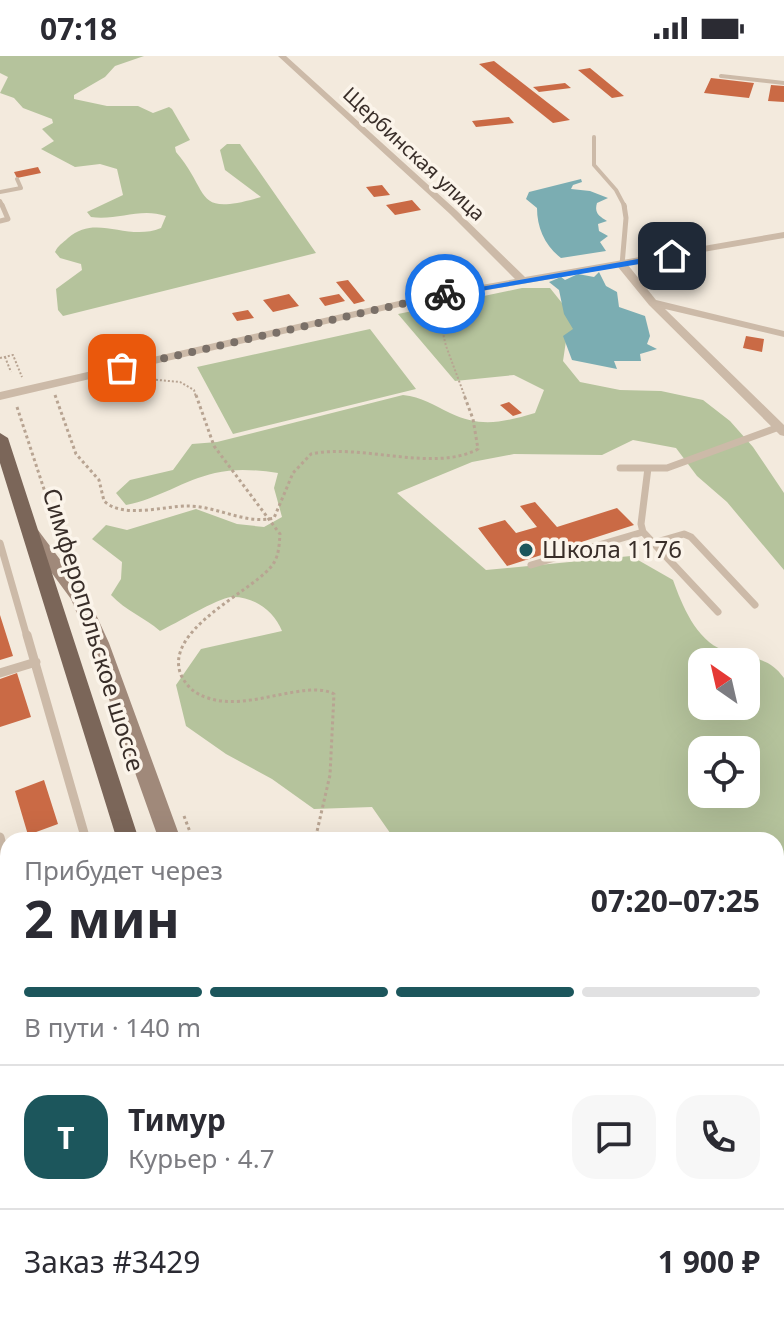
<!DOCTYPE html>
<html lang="ru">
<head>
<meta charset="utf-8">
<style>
  :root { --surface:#fff; --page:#f7f7f7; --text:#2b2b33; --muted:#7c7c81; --line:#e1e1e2; --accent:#1c565c }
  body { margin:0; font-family:"Noto Sans",sans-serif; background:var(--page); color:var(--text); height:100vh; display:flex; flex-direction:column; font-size:30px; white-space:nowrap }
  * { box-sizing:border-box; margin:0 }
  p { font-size:26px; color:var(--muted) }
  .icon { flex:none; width:44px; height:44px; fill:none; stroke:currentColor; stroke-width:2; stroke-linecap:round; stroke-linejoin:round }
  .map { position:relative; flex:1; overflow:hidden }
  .panel { position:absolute; left:0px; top:776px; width:784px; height:498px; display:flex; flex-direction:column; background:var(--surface); border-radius:24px 24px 0 0; box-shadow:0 8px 32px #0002 }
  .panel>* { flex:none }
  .needle { width:52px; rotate:326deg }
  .fabs { position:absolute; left:688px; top:592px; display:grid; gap:16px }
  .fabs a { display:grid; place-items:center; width:72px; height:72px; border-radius:16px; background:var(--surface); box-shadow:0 8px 32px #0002; font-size:40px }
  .pin { position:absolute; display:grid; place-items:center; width:68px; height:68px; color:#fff; margin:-34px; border-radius:16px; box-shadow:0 4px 12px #0006 }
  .courier { position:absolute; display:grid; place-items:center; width:80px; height:80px; margin:-40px; border:6px solid #1a73e8; border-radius:50%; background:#fff; color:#222; box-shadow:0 2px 10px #0007 }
  .headline em { font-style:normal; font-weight:700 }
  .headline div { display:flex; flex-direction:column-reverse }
  .headline { display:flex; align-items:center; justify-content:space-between; height:136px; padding:0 24px }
  h1 { font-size:52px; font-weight:700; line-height:60px }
  .bar { display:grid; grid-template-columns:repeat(4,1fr); gap:12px 8px; align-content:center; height:96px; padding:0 24px }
  .bar i { height:10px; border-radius:6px; background:var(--line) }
  .bar .selected { background:var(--accent) }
  .bar p { grid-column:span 4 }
  .line { display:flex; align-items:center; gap:20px; padding:0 24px; border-top:2px solid var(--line) }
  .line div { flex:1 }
  .round { display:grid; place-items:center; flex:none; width:84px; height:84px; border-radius:24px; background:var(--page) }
  .status { display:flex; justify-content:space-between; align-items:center; height:56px; padding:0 40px; background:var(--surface); direction:ltr }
  .status svg { height:22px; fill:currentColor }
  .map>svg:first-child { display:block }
</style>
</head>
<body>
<div class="status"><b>07:18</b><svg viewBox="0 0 49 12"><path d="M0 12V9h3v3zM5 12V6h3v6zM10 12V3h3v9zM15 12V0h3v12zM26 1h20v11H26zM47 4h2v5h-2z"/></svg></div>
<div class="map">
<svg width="784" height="1273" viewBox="0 0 784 1273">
  <rect width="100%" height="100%" fill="#f3eadd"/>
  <path fill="#b5c39c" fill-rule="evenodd" d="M0 0H144L115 10 105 21 74 39V43L107 50H138L153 57 169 51 172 53 190 84 175 91 176 96C212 138 192 161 261 141L225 114 220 94 227 88H240L316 197 63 260 58 254 56 233 82 214 81 208 60 202 55 196C59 188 62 188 68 182 96 157 127 186 161 172L166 160C140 151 117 165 91 161L87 156 123 139 117 113 100 108 75 111 41 93 54 85 42 73 53 67 52 63 23 52 14 42 0 37 8 21 0 17Z
    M522 232H550L570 257 580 277 566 285 563 305 580 326 620 334 661 335 703 344 730 365 753 391 784 437V514L727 446 697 420 676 392 633 384 602 399 514 398 472 406 397 437 486 514 631 500 673 524C682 549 696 584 723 594 749 604 767 598 784 622V826L776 824V784H395L372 751 314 753 272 723 226 698 186 670 176 629 201 593 282 575C274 555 254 540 231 541 218 542 175 568 160 575 144 561 126 555 111 539L121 523 122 506 92 483 106 469 127 474 196 453 237 468 264 471 282 461 274 432 278 417C257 414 236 412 215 417 184 424 158 443 126 449L116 437 130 424 173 414 192 388 217 386 403 339C422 341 433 349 450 357 481 372 504 366 535 357L544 334 514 319 455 325 398 258ZM702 606H746V650H702ZM702 694H746V738H702Z
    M370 273 416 333 233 378 197 311Z
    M776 935 784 938V1024L776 1027Z
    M784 1054V1234L776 1236V1055Z"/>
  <path fill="#7badb2" d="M581 123 582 126 573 129 571 133 590 135 608 142 597 147C594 157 599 160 607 165L598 168 599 175 608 180 600 186 606 195 561 202C545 190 537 172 537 152L526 143 529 136Z
    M599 216 606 230 617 236 619 251 645 260 650 280 647 288 657 293 640 298 641 305H614L617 313 572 304 563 280 573 273 564 258 559 234 549 226 561 221 565 224 578 218 594 221Z"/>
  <path fill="#ca6a45" d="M494 5 570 64 553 67 479 8Z
    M590 12 624 40 612 42 578 14Z
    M711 22 754 27 749 42 704 37Z
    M565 27 571 32 539 36 533 31Z
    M771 29 784 30V46L768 45Z
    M509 61 514 67 476 71 472 65Z
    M38 111 41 117 17 122 14 116Z
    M382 129 390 139 374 141 366 131Z
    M412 144 421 154 395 159 386 149Z
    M453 203 461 213 438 217 431 207Z
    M348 224 365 245 354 248 336 226Z
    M289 238 299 250 273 256 263 244Z
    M339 238 345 245 325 250 319 242Z
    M248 254 254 262 237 265 232 257Z
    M746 280 764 283 762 296 743 292Z
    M509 346 522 357 513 360 500 349Z
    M535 446 557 471 617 452 634 469 507 510 478 472 505 464 516 477 537 471 520 450Z
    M0 559 13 600 0 604Z
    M17 617 31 661 0 671V623Z
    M44 724 58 768 28 779 15 735Z"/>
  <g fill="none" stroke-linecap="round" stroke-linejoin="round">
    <path stroke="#b8a492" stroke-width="2" stroke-dasharray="2 2" stroke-linecap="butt" d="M437 252 446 290 465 341
      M5 301 11 316
      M0 302 13 299 22 321
      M136 322 180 326 194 334 196 341"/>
    <path stroke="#b8a492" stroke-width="3" stroke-dasharray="3 3" stroke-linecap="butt" d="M55 339 76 398 99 424 104 445C123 463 163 450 188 450 217 450 246 469 274 462L293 417 311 398C361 387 434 417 478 393L473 363 464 339
      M196 339 214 390 280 478C279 491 279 502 270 512 247 538 163 575 181 619 187 631 195 638 208 642 248 656 305 623 334 638L330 719 315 784
      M17 351 63 491
      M184 760 193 784"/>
    <path stroke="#b8a492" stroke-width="4" stroke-dasharray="5 5" stroke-linecap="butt" d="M333 1266 336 1273"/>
    <path stroke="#ccbaa8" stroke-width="4" d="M721 20 784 27
      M594 81V109L616 134 625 151
      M0 136 21 132 17 123
      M0 145 3 151"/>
    <path stroke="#ccbaa8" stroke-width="5" d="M0 165 8 163 2 149
      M622 209 626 162 624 149"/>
    <path stroke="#ccbaa8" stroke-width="7" d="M620 412H667L779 371
      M648 412 641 468 643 476 718 556
      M0 487 27 581
      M653 487 684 478 691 481 755 549
      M531 509 643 476"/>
    <path stroke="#ccbaa8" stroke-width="9" d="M27 579 86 784
      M0 617 36 606
      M0 781 8 813"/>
    <path stroke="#ccbaa8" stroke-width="11" d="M115 1266 116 1273
      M221 1266 223 1273"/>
    <path fill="#ccbaa8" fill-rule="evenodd" d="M278 0H286L456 154 525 221 784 176V182L628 209 656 244 784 275V281L665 253 784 369V380L780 379 649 249 618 211 425 245 0 344V336L425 239 515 223 450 158Z"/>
    <path fill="#a0897a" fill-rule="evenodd" d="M32 472 38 474 88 541 109 587 181 784H159L89 587 71 543 23 478Z
      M564 1266H594L597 1273H567Z"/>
    <path fill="#7b6659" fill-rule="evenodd" d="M0 377 8 382 139 784H117L0 407Z
      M0 1000 8 1003V1066L0 1063Z
      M40 1266H70L72 1273H42Z
      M263 1266H293L295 1273H265Z"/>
  </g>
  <path fill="#1a73e8" d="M672 197 675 202 445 241 441 238Z"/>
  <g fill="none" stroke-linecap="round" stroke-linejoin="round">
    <path stroke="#7a7068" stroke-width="8" stroke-dasharray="0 14.4" d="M122 312 445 238"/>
  </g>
  <circle fill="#1c565c" stroke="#fbf4ea" stroke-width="3" cx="526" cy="494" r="8"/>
  <g text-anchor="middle" stroke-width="7" stroke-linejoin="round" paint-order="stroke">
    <g font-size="20" fill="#392e29" stroke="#fbf4ea">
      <text transform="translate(414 98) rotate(43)" y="7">Щербинская улица</text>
    </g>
    <g font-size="24" fill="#392e29" stroke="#fbf4ea" text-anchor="start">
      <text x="542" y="502">Школа 1176</text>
    </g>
    <g font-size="24" fill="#392e29" stroke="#fbf4ea">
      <text transform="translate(93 574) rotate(73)" y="8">Симферопольское шоссе</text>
    </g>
  </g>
</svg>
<div class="fabs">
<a><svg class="needle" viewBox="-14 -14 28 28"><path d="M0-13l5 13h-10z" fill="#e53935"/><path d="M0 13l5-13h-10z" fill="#7c7c81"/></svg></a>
<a><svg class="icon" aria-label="locate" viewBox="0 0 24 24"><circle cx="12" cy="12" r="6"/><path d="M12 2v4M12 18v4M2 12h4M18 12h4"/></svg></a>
</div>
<div class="pin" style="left:122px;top:312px;background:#ea580c"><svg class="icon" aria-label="bag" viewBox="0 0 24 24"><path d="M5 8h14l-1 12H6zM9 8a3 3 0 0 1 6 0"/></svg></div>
<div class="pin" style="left:672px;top:200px;background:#1f2937"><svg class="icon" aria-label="home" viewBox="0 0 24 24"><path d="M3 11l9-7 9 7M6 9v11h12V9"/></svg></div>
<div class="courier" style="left:445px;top:238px"><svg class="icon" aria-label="bike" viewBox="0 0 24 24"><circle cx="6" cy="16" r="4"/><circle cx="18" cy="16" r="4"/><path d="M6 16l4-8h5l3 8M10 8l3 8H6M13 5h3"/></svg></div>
<section class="panel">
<div class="headline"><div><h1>2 мин</h1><p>Прибудет через</p></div><em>07:20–07:25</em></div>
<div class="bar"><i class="selected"></i><i class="selected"></i><i class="selected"></i><i></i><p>В пути · 140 m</p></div>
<div class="line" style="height:144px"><b class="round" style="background:var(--accent);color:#fff">Т</b><div><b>Тимур</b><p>Курьер · 4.7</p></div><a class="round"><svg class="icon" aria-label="chat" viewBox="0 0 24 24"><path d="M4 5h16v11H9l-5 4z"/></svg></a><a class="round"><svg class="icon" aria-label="phone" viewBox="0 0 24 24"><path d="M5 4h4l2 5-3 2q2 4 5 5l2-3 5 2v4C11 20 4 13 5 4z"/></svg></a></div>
<div class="line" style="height:104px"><div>Заказ #3429</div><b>1 900 ₽</b></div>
</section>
</div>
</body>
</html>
